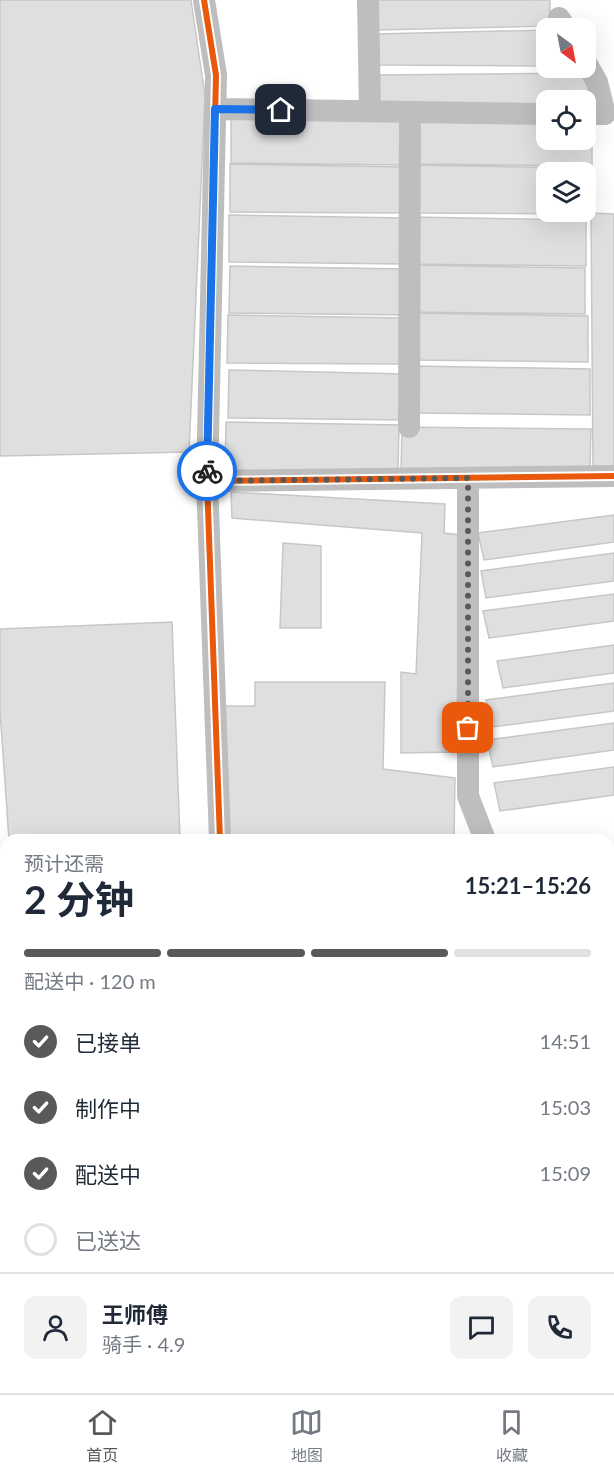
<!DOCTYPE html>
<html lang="zh">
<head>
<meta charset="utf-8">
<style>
  :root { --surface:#fff; --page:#f2f2f3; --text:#1f2937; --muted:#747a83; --line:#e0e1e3; --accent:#595959 }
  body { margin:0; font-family:Lato,"Noto Sans SC",sans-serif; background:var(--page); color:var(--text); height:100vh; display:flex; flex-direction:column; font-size:22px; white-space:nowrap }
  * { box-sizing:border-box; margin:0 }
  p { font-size:20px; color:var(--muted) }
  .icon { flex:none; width:33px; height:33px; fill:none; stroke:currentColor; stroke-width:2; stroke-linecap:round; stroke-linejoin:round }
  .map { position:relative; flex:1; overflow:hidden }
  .details { position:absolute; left:0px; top:834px; width:615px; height:560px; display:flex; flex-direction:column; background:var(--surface); border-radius:18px 18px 0 0; box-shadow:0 6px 24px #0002 }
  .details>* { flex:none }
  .needle { width:39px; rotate:148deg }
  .tools { position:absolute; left:536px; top:18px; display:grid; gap:12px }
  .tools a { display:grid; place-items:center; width:60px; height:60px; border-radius:12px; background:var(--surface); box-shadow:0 6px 24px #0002; font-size:30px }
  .pin { position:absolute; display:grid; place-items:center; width:51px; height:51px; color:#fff; margin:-26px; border-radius:12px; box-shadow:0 3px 9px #0006 }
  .courier { position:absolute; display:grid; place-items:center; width:60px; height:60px; margin:-30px; border:4px solid #1a73e8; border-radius:50%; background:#fff; color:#222; box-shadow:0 2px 8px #0007 }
  .head em { font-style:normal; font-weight:700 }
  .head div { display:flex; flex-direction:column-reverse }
  .head { display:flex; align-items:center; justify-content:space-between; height:102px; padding:0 24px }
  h1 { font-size:39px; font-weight:700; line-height:45px }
  .bar { display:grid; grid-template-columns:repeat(4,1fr); gap:9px 6px; align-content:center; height:72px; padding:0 24px }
  .bar i { height:8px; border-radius:4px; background:var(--line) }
  .bar .on { background:var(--accent) }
  .bar p { grid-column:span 4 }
  .line { display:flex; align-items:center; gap:15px; padding:0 24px; border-top:2px solid var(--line) }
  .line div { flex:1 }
  .round { display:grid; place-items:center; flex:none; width:63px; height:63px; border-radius:12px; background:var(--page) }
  ol { padding:0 24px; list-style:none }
  li { display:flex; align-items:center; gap:18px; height:66px }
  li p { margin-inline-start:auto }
  li .icon { padding:6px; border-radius:50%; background:var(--accent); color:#fff; stroke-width:4 }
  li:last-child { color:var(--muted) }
  li i { width:33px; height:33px; border:3px solid var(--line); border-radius:50% }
  .tab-bar { display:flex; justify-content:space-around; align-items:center; height:84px; border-top:2px solid var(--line); background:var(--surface); font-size:16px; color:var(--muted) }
  .tab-bar a { display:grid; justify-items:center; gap:3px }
  .tab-bar .on { color:var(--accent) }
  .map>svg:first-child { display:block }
</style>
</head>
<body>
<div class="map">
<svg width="614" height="1393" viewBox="0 0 614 1393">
  <rect width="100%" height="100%" fill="#fff"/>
  <path fill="#dfdfdf" stroke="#c7c7c7" stroke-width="1.5" fill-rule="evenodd" d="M0 0H191L205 96 189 452 0 456Z
    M376 0H550V26L377 30Z
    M546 30V66L378 65 377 34Z
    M588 73V108H585V100H546V108L377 109V75Z
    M231 116 407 119V165L231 163Z
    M417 117 546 119V140H585V120H592V166L416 164Z
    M230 164 405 167 406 213 230 212Z
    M411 165 587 168 586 214 411 213ZM546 172H585V212H546Z
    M591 213 614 214V468H593Z
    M229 215 405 218V264L229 262Z
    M411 217 586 220V266L410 264Z
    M410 265 585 268V314L409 312Z
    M230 266 405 269V315L229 313Z
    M413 313 588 316V362L412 360Z
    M228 315 403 318V364L227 363Z
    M414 366 590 369V415L414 413Z
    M229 370 405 374 404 420 228 418Z
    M226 422 402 425 401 471 225 470Z
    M399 427 591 429 590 467 398 470Z
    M231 492 445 504 444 533 461 535 456 752 401 753V672L416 674 422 533 232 518Z
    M614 515V542L484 560 478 533Z
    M283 543 321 546V628H280Z
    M614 553V581L486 598 481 571Z
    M614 594V621L489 638 483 611Z
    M172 622 180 840H9L0 711V629Z
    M614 645V673L503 688 497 661Z
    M255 682H385L383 769 455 778 454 840H230L225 706H255Z
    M614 683V711L492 727 486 700Z
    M614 723V750L493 767 487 740Z
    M614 767V795L500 811 494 783Z
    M609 876H611L609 958Z
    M609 1160 610 1203V1242H609Z"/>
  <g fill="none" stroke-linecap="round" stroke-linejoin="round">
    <path stroke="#bebebe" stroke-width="22" d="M204 0 216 75 207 481 220 840
      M368 0 370 111
      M559 18 566 28
      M585 61 597 82 605 114H585
      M215 109 546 114
      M409 427 410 112
      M468 478V796L485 840
      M207 481 614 476
      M609 866H614
      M0 1288 6 1302
      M288 1388 297 1393"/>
    <defs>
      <path id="cycleway" d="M204 0 216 75 207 481 220 840
        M207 481 614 476"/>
    </defs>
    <use href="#cycleway" stroke="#fff" stroke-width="10"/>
    <use href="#cycleway" stroke="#e8590c" stroke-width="6"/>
  </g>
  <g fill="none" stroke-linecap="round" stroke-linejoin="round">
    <path stroke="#595959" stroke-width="6" stroke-dasharray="0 10.8" d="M207 471V481L468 478V728"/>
    <path stroke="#1a73e8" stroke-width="8" d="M207 471 215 109 281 110"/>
  </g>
</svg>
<div class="tools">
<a><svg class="needle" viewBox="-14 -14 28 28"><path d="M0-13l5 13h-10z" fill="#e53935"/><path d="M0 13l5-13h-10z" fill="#747a83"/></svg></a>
<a><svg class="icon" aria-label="locate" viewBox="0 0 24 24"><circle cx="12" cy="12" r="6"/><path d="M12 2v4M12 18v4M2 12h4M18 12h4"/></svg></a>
<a><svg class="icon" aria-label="layers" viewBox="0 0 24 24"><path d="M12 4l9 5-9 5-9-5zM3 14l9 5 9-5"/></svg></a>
</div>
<div class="pin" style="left:468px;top:728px;background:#ea580c"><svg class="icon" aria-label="bag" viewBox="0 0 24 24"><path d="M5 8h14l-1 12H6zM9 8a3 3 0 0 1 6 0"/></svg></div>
<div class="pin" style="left:281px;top:110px;background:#1f2937"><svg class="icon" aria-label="home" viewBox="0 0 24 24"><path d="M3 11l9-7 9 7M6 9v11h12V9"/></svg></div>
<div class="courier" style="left:207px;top:471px"><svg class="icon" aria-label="bike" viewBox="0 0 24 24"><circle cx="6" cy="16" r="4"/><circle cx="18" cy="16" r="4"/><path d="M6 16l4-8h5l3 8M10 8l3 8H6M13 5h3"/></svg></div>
<section class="details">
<div class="head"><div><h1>2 分钟</h1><p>预计还需</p></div><em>15:21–15:26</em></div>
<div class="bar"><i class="on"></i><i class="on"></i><i class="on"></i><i></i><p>配送中 · 120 m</p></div>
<ol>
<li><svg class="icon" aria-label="check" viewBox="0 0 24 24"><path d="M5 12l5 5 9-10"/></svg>已接单<p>14:51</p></li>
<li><svg class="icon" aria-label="check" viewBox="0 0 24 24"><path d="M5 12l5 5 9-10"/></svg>制作中<p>15:03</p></li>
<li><svg class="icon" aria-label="check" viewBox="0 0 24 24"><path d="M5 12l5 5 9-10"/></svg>配送中<p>15:09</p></li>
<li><i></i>已送达</li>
</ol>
<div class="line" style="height:108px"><a class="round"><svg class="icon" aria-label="person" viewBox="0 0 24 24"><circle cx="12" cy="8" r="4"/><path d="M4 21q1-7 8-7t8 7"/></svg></a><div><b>王师傅</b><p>骑手 · 4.9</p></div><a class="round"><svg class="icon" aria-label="chat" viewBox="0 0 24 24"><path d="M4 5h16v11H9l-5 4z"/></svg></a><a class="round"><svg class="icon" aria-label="phone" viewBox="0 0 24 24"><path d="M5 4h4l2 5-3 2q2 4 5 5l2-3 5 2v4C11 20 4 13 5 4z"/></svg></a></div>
</section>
</div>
<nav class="tab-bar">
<a class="on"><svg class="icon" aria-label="home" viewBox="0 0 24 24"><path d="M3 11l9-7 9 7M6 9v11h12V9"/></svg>首页</a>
<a><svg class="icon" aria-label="map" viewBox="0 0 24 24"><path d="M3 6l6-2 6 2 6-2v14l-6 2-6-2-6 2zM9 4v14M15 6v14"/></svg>地图</a>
<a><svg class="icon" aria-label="saved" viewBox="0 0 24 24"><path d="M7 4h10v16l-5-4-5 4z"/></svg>收藏</a>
</nav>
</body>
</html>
